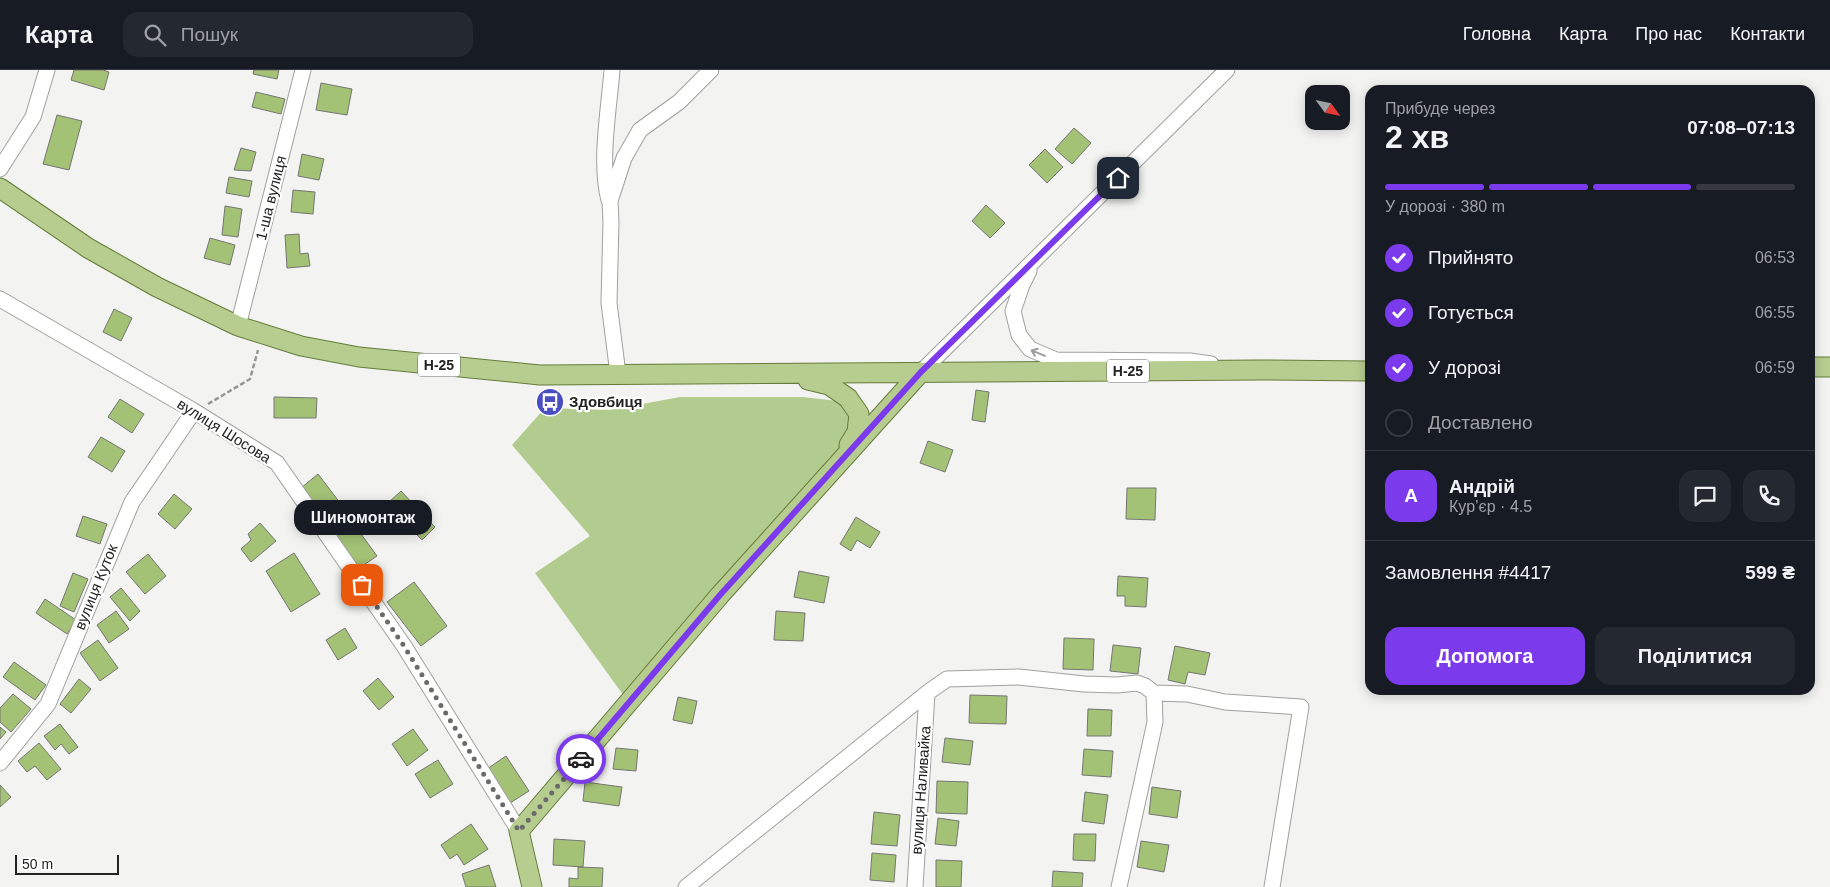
<!DOCTYPE html>
<html lang="uk">
<head>
<meta charset="utf-8">
<style>
  :root { --surface:#171b24; --page:#242831; --text:#f1f3f6; --muted:#9ea1a6; --line:#363941; --accent:#7c3aed }
  body { margin:0; font-family:Helvetica,sans-serif; background:var(--page); color:var(--text); height:100vh; display:flex; flex-direction:column; font-size:19px; white-space:nowrap }
  * { box-sizing:border-box; margin:0 }
  p { font-size:16px; color:var(--muted) }
  .icon { flex:none; width:28px; height:28px; fill:none; stroke:currentColor; stroke-width:2; stroke-linecap:round; stroke-linejoin:round }
  .map { position:relative; flex:1; overflow:hidden }
  .panel { position:absolute; left:1365px; top:15px; width:450px; height:610px; display:flex; flex-direction:column; background:var(--surface); border-radius:15px; box-shadow:0 2px 12px #0003 }
  .panel>* { flex:none }
  .needle { width:32px; rotate:123deg }
  .fabs { position:absolute; left:1305px; top:15px; display:grid; gap:10px }
  .fabs a { display:grid; place-items:center; width:45px; height:45px; border-radius:10px; background:var(--surface); box-shadow:0 2px 12px #0003; font-size:25px }
  .scale { position:absolute; left:15px; bottom:12px; width:104px; box-sizing:border-box; padding-left:5px; border:2px solid #222322; border-top:0; font-size:14px; line-height:18px; white-space:nowrap; color:#222322; -webkit-text-stroke:4px #fff; paint-order:stroke }
  .pin { position:absolute; display:grid; place-items:center; width:42px; height:42px; color:#fff; margin:-21px; border-radius:10px; box-shadow:0 2px 8px #0006 }
  .courier { position:absolute; display:grid; place-items:center; width:50px; height:50px; margin:-25px; border:4px solid #7c3aed; border-radius:50%; background:#fff; color:#222; box-shadow:0 1px 6px #0007 }
  .bubble { position:absolute; height:35px; border-radius:15px; background:var(--surface); box-shadow:0 2px 12px #0003; font-size:16px; font-weight:700; line-height:35px; text-align:center }
  .overview em { font-style:normal; font-weight:700 }
  .overview div { display:flex; flex-direction:column-reverse }
  .overview { display:flex; align-items:center; justify-content:space-between; height:85px; padding:0 20px }
  h1 { font-size:32px; font-weight:700; line-height:38px }
  .bar { display:grid; grid-template-columns:repeat(4,1fr); gap:8px 5px; align-content:center; height:60px; padding:0 20px }
  .bar i { height:6px; border-radius:4px; background:var(--line) }
  .bar .current { background:var(--accent) }
  .bar p { grid-column:span 4 }
  .line { display:flex; align-items:center; gap:12px; padding:0 20px; border-top:1px solid var(--line) }
  .line div { flex:1 }
  .round { display:grid; place-items:center; flex:none; width:52px; height:52px; border-radius:15px; background:var(--page) }
  ol { padding:0 20px; list-style:none }
  li { display:flex; align-items:center; gap:15px; height:55px }
  li p { margin-inline-start:auto }
  li .icon { padding:5px; border-radius:50%; background:var(--accent); color:#fff; stroke-width:4 }
  li:last-child { color:var(--muted) }
  li i { width:28px; height:28px; border:2px solid var(--line); border-radius:50% }
  .button { display:flex; gap:10px; margin-top:auto; padding:10px 20px }
  .button a { flex:1; height:58px; border-radius:15px; background:var(--accent); color:#fff; font-size:20px; font-weight:700; line-height:58px; text-align:center }
  .button a+a { background:var(--page); color:var(--text) }
  header { display:flex; align-items:center; gap:30px; box-sizing:border-box; height:70px; padding:0 25px; background:var(--surface); border-bottom:1px solid var(--line) }
  header strong { font-size:24px }
  nav { display:flex; gap:28px; margin-inline-start:auto; font-size:18px }
  .search { width:350px; height:45px; background:var(--page); display:flex; align-items:center; gap:12px; box-sizing:border-box; padding:0 18px; border-radius:15px; color:var(--muted); font-size:19px }
  .map>svg:first-child { display:block }
</style>
</head>
<body>
<header>
<strong>Карта</strong>
<div class="search"><svg class="icon" aria-label="search" viewBox="0 0 24 24"><circle cx="10" cy="10" r="6"/><path d="M15 15l6 6"/></svg>Пошук</div>
<nav><a>Головна</a><a>Карта</a><a>Про нас</a><a>Контакти</a></nav>
</header>
<div class="map">
<svg width="1830" height="817" viewBox="0 0 1830 817">
  <rect width="100%" height="100%" fill="#f3f4f1"/>
  <path fill="#b2cb8e" d="M680 327H803L837 331 850 340 860 356 629 633 535 503 590 466 512 375 545 338 610 340Z"/>
  <path fill="#a3c275" stroke="#757673" d="M74 0H103L109 2 104 20 71 10Z
    M254 0H279L277 9 253 4Z
    M321 13 352 19 347 45 316 40Z
    M256 22 285 29 281 44 252 37Z
    M57 45 82 51 69 100 43 94Z
    M1074 58 1091 73 1072 94 1055 79Z
    M241 78 256 82 251 101 234 100Z
    M1045 79 1063 97 1047 113 1029 95Z
    M302 84 324 89 319 110 298 106Z
    M229 107 252 111 249 127 226 123Z
    M293 120 315 122 313 144 291 142Z
    M986 135 1005 153 990 168 972 151Z
    M225 136 242 139 238 167 222 165Z
    M299 164 300 184 308 183 310 196 287 198 285 165Z
    M210 168 235 175 230 195 204 188Z
    M114 239 132 248 121 271 103 262Z
    M976 320 989 322 985 352 972 350Z
    M274 327 317 328 316 348H274Z
    M120 329 144 344 132 363 108 347Z
    M101 367 125 381 112 402 88 387Z
    M928 371 953 380 945 402 920 393Z
    M318 404 347 442 330 456 301 418Z
    M1127 418H1156L1155 450 1126 449Z
    M401 421 435 457 422 470 387 434Z
    M174 424 192 439 175 459 158 444Z
    M83 446 107 454 100 474 76 466Z
    M856 447 880 462 870 478 857 470 851 481 840 474Z
    M260 453 276 471 251 492 241 479 251 470 248 464Z
    M353 453 377 486 358 499 335 466Z
    M294 483 320 524 291 542 266 501Z
    M148 484 166 506 145 524 126 502Z
    M799 501 829 507 824 533 794 527Z
    M73 503 88 509 74 542 60 536Z
    M1118 506 1148 508 1146 537 1125 536V526H1117Z
    M414 512 447 556 421 576 387 532Z
    M121 518 140 541 130 551 110 527Z
    M45 529 76 550 67 564 36 543Z
    M116 541 129 559 109 573 97 555Z
    M776 541 805 543 803 571 774 570Z
    M345 558 357 578 338 590 326 570Z
    M1064 568 1094 569 1093 600 1063 599Z
    M98 570 118 598 100 611 80 583Z
    M1113 575 1141 578 1138 604 1110 601Z
    M1175 576 1210 583 1205 605 1188 602 1185 614 1168 610Z
    M14 592 46 615 35 630 3 607Z
    M378 608 394 627 379 640 363 621Z
    M79 609 91 619 71 643 60 634Z
    M13 624 31 639 11 662 0 652V638Z
    M970 625 1007 626 1006 654 969 653Z
    M678 627 697 631 692 654 673 650Z
    M1088 639 1112 640 1111 666H1087Z
    M60 654 78 677 69 684 61 674 55 680 44 666Z
    M0 657 6 662 0 669Z
    M413 659 428 680 407 696 392 674Z
    M945 668 973 671 970 695 942 692Z
    M39 673 61 699 47 710 35 696 27 702 18 691Z
    M616 678 638 680 636 701 613 699Z
    M1084 679 1113 681 1111 707 1082 705Z
    M506 686 529 721 510 733 487 699Z
    M438 690 453 714 430 728 415 704Z
    M937 711 968 712 967 744 936 743Z
    M585 712 622 717 619 736 583 731Z
    M0 715 11 727 0 737Z
    M1152 717 1181 721 1177 748 1149 744Z
    M1085 722 1108 725 1104 754 1082 751Z
    M874 742 900 745 897 776 871 774Z
    M938 748 959 751 956 776 935 774Z
    M471 754 488 779 464 795 457 784 450 789 441 775Z
    M1074 764H1096L1095 791 1073 790Z
    M554 769 585 771 583 797 553 795Z
    M1141 771 1169 775 1164 802 1137 797Z
    M872 783 896 785 894 812 870 810Z
    M936 790 962 791 961 817H936Z
    M489 795 496 817H466L462 804Z
    M578 797 603 798 602 817H569V808L578 809Z
    M1053 801 1083 803 1082 817H1052Z"/>
  <g fill="none" stroke-linecap="round" stroke-linejoin="round">
    <defs>
      <path id="minor" d="M0 99 33 47 47 0
        M609 130C599 93 609 39 612 0
        M1029 201 1022 215 1013 241 1019 265 1030 279 1056 290 1190 291 1211 294
        M0 229 194 341 277 393 404 576 519 761
        M238 256 303 0
        M921 302 1227 0
        M618 304 609 233 611 152 610 131 624 88 640 60 679 32 711 0
        M1154 623 1187 624 1225 632 1301 637 1272 817
        M0 693 48 634 132 432 194 341
        M686 817 927 623 947 609 1019 607 1084 614 1117 615 1137 613 1145 616 1154 623 1155 652 1119 817
        M915 817 927 623"/>
      <path id="major" d="M0 118 88 178 157 217 238 256 301 276 359 287 540 305 1260 300 1370 301
        M1810 297H1830
        M808 310 829 315 848 328 859 344 857 362 849 375
        M532 817 519 761 720 525 921 302"/>
    </defs>
    <use href="#minor" stroke="#9fa19e" stroke-width="17"/>
    <use href="#major" stroke="#647c39" stroke-width="21"/>
    <path stroke="#969794" stroke-width="2.5" stroke-dasharray="5 2.5" stroke-linecap="butt" d="M208 334 250 309 258 280"/>
    <use href="#minor" stroke="#fff" stroke-width="15"/>
    <use href="#major" stroke="#b7cd90" stroke-width="19"/>
  </g>
  <defs><path id="oneway-shaft" d="M-6 0H5M1.5-3L5.5 0L1.5 3" fill="none" stroke-width="1.6" stroke-linecap="round" stroke-linejoin="round" transform="scale(1.25)"/></defs>
  <use stroke="#9c9c9c" href="#oneway-shaft" transform="translate(1038 283) rotate(-158)"/>
  <g fill="none" stroke-linecap="round" stroke-linejoin="round">
    <path stroke="#6b6c6a" stroke-width="5" stroke-dasharray="0 9" d="M362 515 404 576 519 761 581 689"/>
    <path stroke="#7c3aed" stroke-width="6" d="M581 689 720 525 921 302 1118 108"/>
  </g>
  <defs>
    <symbol id="bus-disc" viewBox="-11 -11 22 22"><circle r="9.5" fill="#4b4dc3" stroke="#fff"/><path d="M-5-6H5V4H4V6H2V4H-2V6H-4V4H-5ZM-3.5-4V0h7V-4ZM-3.5 1.2v1.5H-2V1.2ZM2 1.2v1.5H3.5V1.2Z" fill="#fff"/></symbol>
  </defs>
  <g fill-rule="evenodd">
    <use href="#bus-disc" x="534" y="316" width="32" height="32"/>
  </g>
  <g text-anchor="middle" stroke-width="4.5" stroke-linejoin="round" paint-order="stroke">
    <g fill="#fff" stroke="#646564" stroke-width="1">
      <rect x="418" y="283.5" width="42" height="23" rx="4"/>
      <rect x="1107" y="289.5" width="42" height="23" rx="4"/>
    </g>
    <g font-size="14" font-weight="bold" fill="#222322">
      <text x="439" y="300">Н-25</text>
      <text x="1128" y="306">Н-25</text>
    </g>
    <g font-size="15" fill="#222322" stroke="#fff">
      <text transform="translate(271 128) rotate(-76)" y="5">1-ша вулиця</text>
      <text transform="translate(224 361) rotate(32)" y="5">вулиця Шосова</text>
      <text transform="translate(96 517) rotate(-68)" y="5">вулиця Куток</text>
      <text transform="translate(921 720) rotate(-86)" y="5">вулиця Наливайка</text>
    </g>
    <g font-size="15" font-weight="bold" fill="#222322" stroke="#fff" text-anchor="start">
      <text x="569" y="337">Здовбиця</text>
    </g>
  </g>
</svg>
<div class="fabs">
<a><svg class="needle" viewBox="-14 -14 28 28"><path d="M0-13l5 13h-10z" fill="#e53935"/><path d="M0 13l5-13h-10z" fill="#9ea1a6"/></svg></a>
</div>
<div class="scale">50 m</div>
<div class="pin" style="left:362px;top:515px;background:#ea580c"><svg class="icon" aria-label="bag" viewBox="0 0 24 24"><path d="M5 8h14l-1 12H6zM9 8a3 3 0 0 1 6 0"/></svg></div>
<div class="pin" style="left:1118px;top:108px;background:#1f2937"><svg class="icon" aria-label="home" viewBox="0 0 24 24"><path d="M3 11l9-7 9 7M6 9v11h12V9"/></svg></div>
<div class="courier" style="left:581px;top:689px"><svg class="icon" aria-label="car" viewBox="0 0 24 24"><path d="M5 17H2v-5l4-1 3-4h7l3 4 3 1v5h-3M9 17h6M6 11h13"/><circle cx="7" cy="17" r="2"/><circle cx="17" cy="17" r="2"/></svg></div>
<div class="bubble" style="left:294px;top:430px;width:138px">Шиномонтаж</div>
<section class="panel">
<div class="overview"><div><h1>2 хв</h1><p>Прибуде через</p></div><em>07:08–07:13</em></div>
<div class="bar"><i class="current"></i><i class="current"></i><i class="current"></i><i></i><p>У дорозі · 380 m</p></div>
<ol>
<li><svg class="icon" aria-label="check" viewBox="0 0 24 24"><path d="M5 12l5 5 9-10"/></svg>Прийнято<p>06:53</p></li>
<li><svg class="icon" aria-label="check" viewBox="0 0 24 24"><path d="M5 12l5 5 9-10"/></svg>Готується<p>06:55</p></li>
<li><svg class="icon" aria-label="check" viewBox="0 0 24 24"><path d="M5 12l5 5 9-10"/></svg>У дорозі<p>06:59</p></li>
<li><i></i>Доставлено</li>
</ol>
<div class="line" style="height:90px"><b class="round" style="background:var(--accent);color:#fff">А</b><div><b>Андрій</b><p>Кур’єр · 4.5</p></div><a class="round"><svg class="icon" aria-label="chat" viewBox="0 0 24 24"><path d="M4 5h16v11H9l-5 4z"/></svg></a><a class="round"><svg class="icon" aria-label="phone" viewBox="0 0 24 24"><path d="M5 4h4l2 5-3 2q2 4 5 5l2-3 5 2v4C11 20 4 13 5 4z"/></svg></a></div>
<div class="line" style="height:65px"><div>Замовлення #4417</div><b>599 ₴</b></div>
<div class="button"><a>Допомога</a><a>Поділитися</a></div>
</section>
</div>
</body>
</html>
